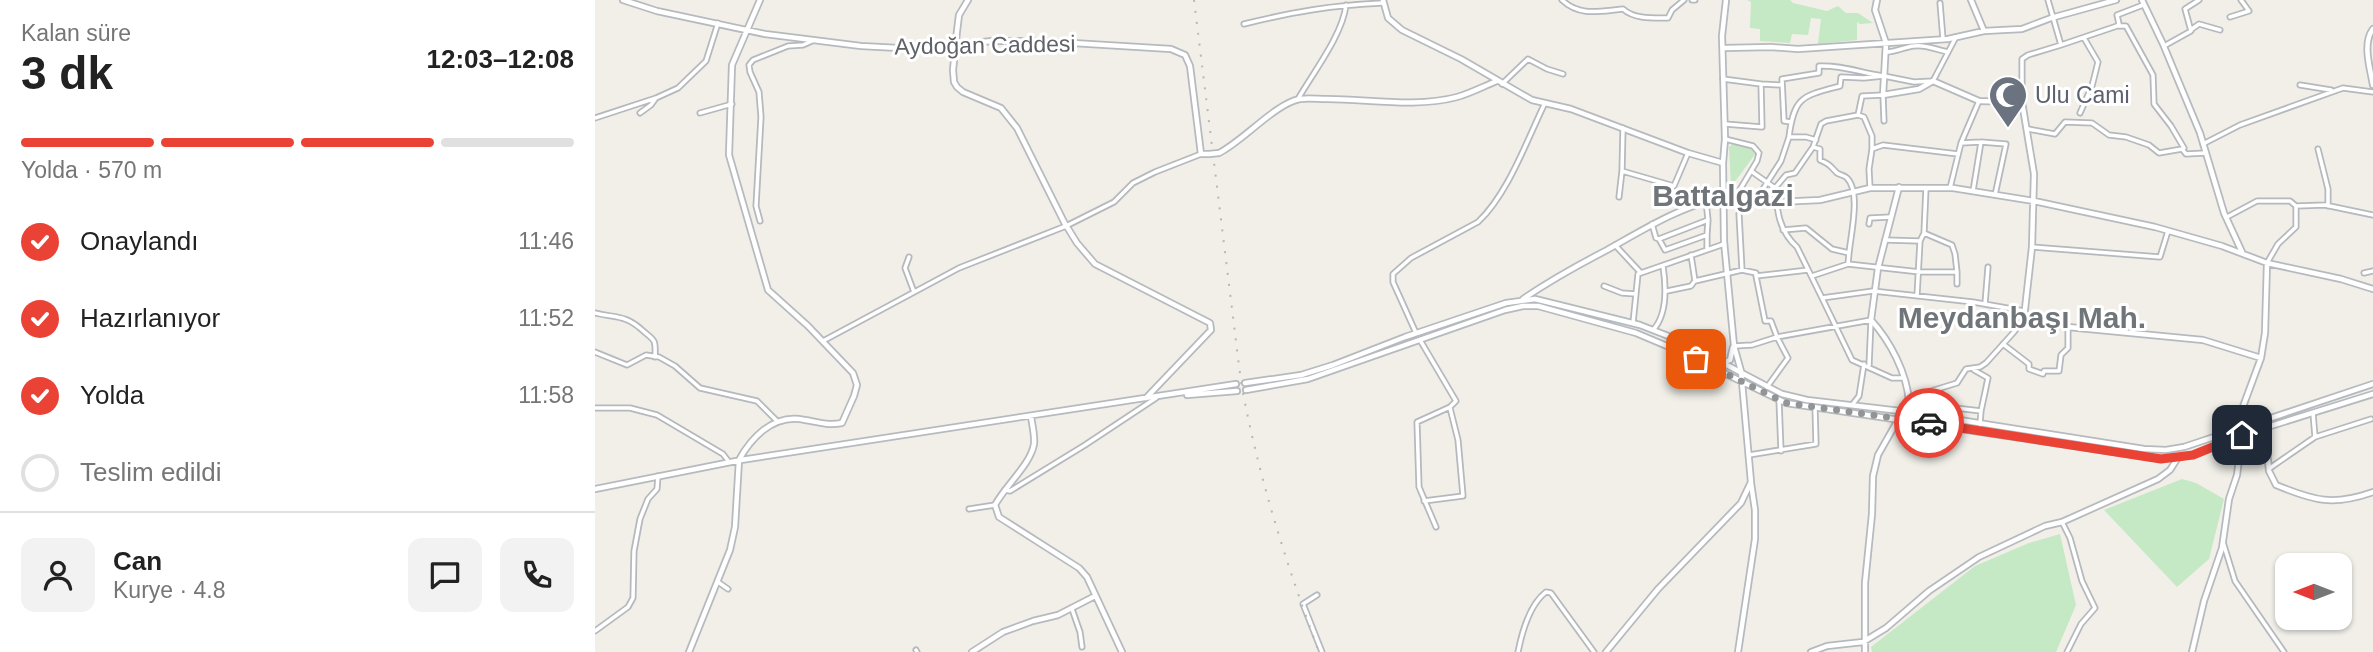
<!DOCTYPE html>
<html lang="tr">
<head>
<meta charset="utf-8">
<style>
  :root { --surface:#fff; --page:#f2f2f2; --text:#222; --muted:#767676; --line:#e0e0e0; --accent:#ea4335 }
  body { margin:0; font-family:Arial,sans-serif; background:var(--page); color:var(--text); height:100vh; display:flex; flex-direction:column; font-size:26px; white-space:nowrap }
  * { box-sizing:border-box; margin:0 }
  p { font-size:23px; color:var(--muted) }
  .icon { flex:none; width:38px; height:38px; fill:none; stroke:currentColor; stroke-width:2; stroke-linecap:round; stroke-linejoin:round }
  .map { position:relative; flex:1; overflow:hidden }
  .panel { display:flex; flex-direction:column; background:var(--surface); width:595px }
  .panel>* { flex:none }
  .needle { width:46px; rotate:270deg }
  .fabs { position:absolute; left:1680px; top:553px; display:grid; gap:14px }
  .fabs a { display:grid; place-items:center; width:77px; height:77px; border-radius:14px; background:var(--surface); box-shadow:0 2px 5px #0004; font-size:35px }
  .pin { position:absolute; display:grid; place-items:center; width:60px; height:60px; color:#fff; margin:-30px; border-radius:14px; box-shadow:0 4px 10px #0006 }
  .courier { position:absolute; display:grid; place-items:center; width:70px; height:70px; margin:-35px; border:5px solid #ea4335; border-radius:50%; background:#fff; color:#222; box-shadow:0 2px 9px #0007 }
  .summary em { font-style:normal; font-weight:800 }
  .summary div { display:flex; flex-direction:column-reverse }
  .summary { display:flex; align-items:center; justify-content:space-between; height:119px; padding:0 21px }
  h1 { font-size:46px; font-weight:800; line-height:52px }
  .bar { display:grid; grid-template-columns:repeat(4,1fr); gap:10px 7px; align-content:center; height:84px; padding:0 21px }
  .bar i { height:9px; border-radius:5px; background:var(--line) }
  .bar .selected { background:var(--accent) }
  .bar p { grid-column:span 4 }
  .line { display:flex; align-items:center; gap:18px; padding:0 21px; border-top:2px solid var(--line) }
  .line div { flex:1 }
  .round { display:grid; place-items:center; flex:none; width:74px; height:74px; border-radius:14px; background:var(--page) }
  ol { padding:0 21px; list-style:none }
  li { display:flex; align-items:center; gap:21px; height:77px }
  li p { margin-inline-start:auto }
  li .icon { padding:7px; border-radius:50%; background:var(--accent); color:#fff; stroke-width:4 }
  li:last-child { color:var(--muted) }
  li i { width:38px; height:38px; border:4px solid var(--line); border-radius:50% }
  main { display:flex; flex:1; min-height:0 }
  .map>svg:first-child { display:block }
</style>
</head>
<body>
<main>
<section class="panel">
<div class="summary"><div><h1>3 dk</h1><p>Kalan süre</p></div><em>12:03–12:08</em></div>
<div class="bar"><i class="selected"></i><i class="selected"></i><i class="selected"></i><i></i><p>Yolda · 570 m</p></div>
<ol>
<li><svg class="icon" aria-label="check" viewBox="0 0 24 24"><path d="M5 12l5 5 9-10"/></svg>Onaylandı<p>11:46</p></li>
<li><svg class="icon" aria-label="check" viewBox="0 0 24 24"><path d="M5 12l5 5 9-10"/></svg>Hazırlanıyor<p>11:52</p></li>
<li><svg class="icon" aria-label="check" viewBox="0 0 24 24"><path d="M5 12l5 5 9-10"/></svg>Yolda<p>11:58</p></li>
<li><i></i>Teslim edildi</li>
</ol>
<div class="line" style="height:126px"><a class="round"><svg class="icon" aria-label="person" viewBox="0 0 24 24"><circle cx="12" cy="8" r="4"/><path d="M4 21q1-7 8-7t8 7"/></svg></a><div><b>Can</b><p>Kurye · 4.8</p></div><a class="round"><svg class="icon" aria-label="chat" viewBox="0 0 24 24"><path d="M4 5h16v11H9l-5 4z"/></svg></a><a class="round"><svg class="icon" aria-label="phone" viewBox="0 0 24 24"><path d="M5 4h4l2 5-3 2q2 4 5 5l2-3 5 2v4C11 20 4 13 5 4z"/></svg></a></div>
</section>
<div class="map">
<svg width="1778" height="652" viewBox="0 0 1778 652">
  <rect width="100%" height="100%" fill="#f1efe8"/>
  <path fill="#c5e8c5" d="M1152 0H1195L1198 3 1232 11 1243 6 1251 13H1263L1278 23 1265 24 1262 22V40L1223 44 1226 19 1216 18 1213 35 1197 34 1195 43 1165 41V29L1155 28 1156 2Z
    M1138 144 1154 147 1161 153 1136 187 1134 147Z
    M1587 479 1601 483 1629 499 1614 559 1582 587 1509 510Z
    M1465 534 1481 605 1461 652H1277L1276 647 1380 566 1434 543Z"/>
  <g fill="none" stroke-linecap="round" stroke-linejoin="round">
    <defs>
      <path id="street" d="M967 0C985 17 1005 11 1028 9 1039 19 1057 18 1073 18L1077 10 1089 0
        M1097 0H1100
        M1453 0 1466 45 1522 26 1524 24 1522 15 1548 5
        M1345 3 1348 39
        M1635 17 1654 11 1646 0
        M649 24C698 12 737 5 788 3
        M1522 26H1531L1558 75 1559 104 1576 126 1589 148
        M1597 29 1604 24 1625 30
        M1569 46 1596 31 1590 9 1604 0
        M1291 52C1301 52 1309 47 1319 46 1330 44 1342 50 1353 52
        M1289 76 1319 82 1338 81 1361 37
        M1128 79 1166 84 1167 127 1130 124
        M907 84 933 59 952 69 968 74
        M1166 84 1187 85
        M1705 85 1736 90
        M703 99C718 73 748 34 751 5
        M1427 102V59L1433 55 1466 45
        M45 113 56 105 61 98
        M105 113 137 104
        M1485 113 1497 86 1503 62 1489 38
        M1263 115 1267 96 1288 95 1289 121
        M0 118 61 98 83 88 111 61 123 23
        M1196 122 1189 121 1187 79 1224 73V66C1249 65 1265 73 1289 76L1269 78 1246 77 1245 86C1208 96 1199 96 1194 137H1211L1221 140
        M1028 128 1027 171 1079 186 1093 153
        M1433 129 1460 134 1470 122 1497 123 1514 135 1531 137 1554 145 1564 153 1587 149 1591 154 1611 153
        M1130 139 1158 146 1164 153 1162 161 1141 196
        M1386 142 1411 144 1400 195
        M1366 143 1386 142 1378 191
        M1608 144 1645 125 1748 88 1778 92
        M1723 149 1733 189V206
        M1156 171 1180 188C1182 211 1184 231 1202 247L1227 298 1278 291 1378 302 1429 311
        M1180 188 1191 175 1200 173 1218 147 1226 124 1231 121 1263 115 1269 117 1277 136V149
        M1275 188 1274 169 1277 149 1288 145 1363 154
        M1355 188 1366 143 1384 101
        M1024 197 1027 171
        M1111 201 1113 220 1064 239 1070 250 1112 235V249
        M1159 203 1186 161 1194 137
        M1144 214 1147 270
        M1632 217 1662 201H1695L1701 206
        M165 221 161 206 166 117 164 92 155 72 154 65 158 60 193 46 208 45 217 41
        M1057 224 1061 238 1064 239
        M1274 224 1275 218 1296 217
        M1188 230 1211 228 1237 249 1254 253C1256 233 1266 192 1252 178 1249 175 1245 175 1242 173 1235 166 1236 165 1225 160V149L1218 147
        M1112 235 1113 220
        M1290 240 1325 241 1329 233 1331 188
        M1020 245 1046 273
        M1437 247 1565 257 1573 231
        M1254 253 1253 264 1325 272H1362L1360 254 1357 245 1329 233
        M1096 255 1100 281 1147 270 1161 273V276
        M314 257 310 268 319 292
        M1672 263 1683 244 1701 227V206L1730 205 1778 215
        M1362 272V284
        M1769 273 1778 271
        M1217 276 1253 264
        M1009 286 1027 293 1041 294
        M1072 291 1096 286 1099 282
        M1322 296 1325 241
        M1227 298 1257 360 1297 378H1308
        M1390 304 1393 267
        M0 313C21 318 30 315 46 329 59 341 61 337 60 357
        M1038 323 1043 274 1129 244
        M1058 330C1073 314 1071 286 1068 266
        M821 333 798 282V274L816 258 883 222C913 194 932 140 950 103
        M825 340 861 401 855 407 822 422 824 487 841 527
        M228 341 364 268 471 226 519 202 538 183 560 172 606 154
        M1408 344 1434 364V369L1448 374 1449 371H1464L1466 355 1473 348V327
        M1139 346 1157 345 1182 337 1176 321H1170L1161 276 1213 270
        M0 352 32 365 51 355 64 357 80 366 105 388 162 401 182 421
        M1379 370 1393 378 1386 411
        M1172 387 1193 358 1182 337 1276 320 1274 366
        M1184 400 1186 451
        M1257 405 1264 396 1269 364
        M0 408H35L62 415 128 454 134 462
        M1718 413 1720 437
        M1385 424 1386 411 1335 405 1321 400 1336 391 1362 383 1371 369 1385 367 1391 363 1419 332 1429 318
        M1154 455 1221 444 1220 407
        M1675 468 1720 437 1776 419
        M410 490 415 491 490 445 561 398
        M829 501 868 496 863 440 855 408
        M374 509 400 505
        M1467 522 1475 538 1487 581 1500 608 1486 624 1472 652
        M1628 542 1640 581 1689 652
        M123 582 133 589
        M722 595 708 604 727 652
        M477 609 485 632 487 647
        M0 631 33 607 38 598 39 551 45 519 53 499 62 489 63 476
        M321 650 322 652
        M923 652C927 632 935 604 951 592L956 593 999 652"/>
      <path id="secondary" d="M28 0 62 11 170 34 266 46 323 49 397 41H445L576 49 590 55 595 66 606 154H614
        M373 0 364 15 362 31 358 70 359 82 362 87 368 92 406 108 422 128 469 222 482 243 500 264 615 323 616 330 551 398
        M788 0 793 18 807 30 866 59 937 100 976 109 1093 153 1128 163
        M1282 0 1280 10 1291 43 1288 95 1324 89 1338 81 1384 101 1427 102 1439 174 1437 247 1429 318 1473 327 1608 340 1666 358
        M1376 0 1389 31
        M1547 0 1568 44 1605 133 1629 213 1647 252
        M1778 29C1767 43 1775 68 1778 85
        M1129 48 1176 47 1203 49 1353 39 1389 31 1427 29 1456 18 1521 0
        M624 153C648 141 681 103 705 99 713 98 723 99 732 99 774 99 821 108 862 97 876 93 889 86 902 81
        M1304 187 1283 268 1276 320C1295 341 1312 373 1314 402
        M928 299C956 280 983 265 1012 250 1048 230 1084 207 1125 198L1130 191 1161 203 1225 200 1275 188H1358L1439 201 1560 227 1627 246 1672 263 1746 279 1778 289
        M1130 362 1135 360 1138 347
        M650 383 706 375 738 365 810 337 911 303 940 299 1045 325 1086 341 1187 394 1212 400 1314 412 1549 449 1571 450 1589 447 1778 384
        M651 390 713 379 910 310 928 306H943L1041 333 1079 349 1191 403 1566 459 1598 455 1647 435 1778 394
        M592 395 642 391
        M436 416C437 425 440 435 439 444 436 464 410 486 400 505L404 517 484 568 492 577 527 652
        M1670 429 1674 471 1681 485C1720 501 1738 506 1778 492
        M0 489 146 460 641 384
        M94 652 135 550 140 527 144 460C156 438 177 416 204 419 220 421 230 426 247 423L259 396 262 385 258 373 213 326 173 290 134 155 137 65 165 0
        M377 652 408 632 438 621 463 615 500 596
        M1011 652 1063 589 1146 503 1156 482 1146 371 1139 346 1129 241 1128 163 1130 139 1127 36 1131 0
        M1143 652 1160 539V510L1156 483
        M1216 652 1232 646 1268 642 1291 628 1334 591 1384 557 1450 526 1467 522 1563 479 1575 470 1582 459
        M1270 652V583L1277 514 1278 476 1283 455 1308 411
        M1597 652 1609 601 1627 548 1634 499 1642 475 1647 435 1645 427 1646 412 1666 358 1670 333 1672 263"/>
    </defs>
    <use href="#street" stroke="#b5b8bc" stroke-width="7"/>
    <use href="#secondary" stroke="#b6babf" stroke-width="8"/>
    <use href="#street" stroke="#fff" stroke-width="3.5"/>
    <use href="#secondary" stroke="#fff" stroke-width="4.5"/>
    <path stroke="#b6b7b8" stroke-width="2" stroke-dasharray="2 9" stroke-linecap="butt" d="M599 0 646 382C663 476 691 563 724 652"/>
    <defs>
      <path id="secondary-bridge" d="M614 154 624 153"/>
    </defs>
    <use href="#secondary-bridge" stroke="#b6babf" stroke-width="8" stroke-linecap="butt"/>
    <use href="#secondary-bridge" stroke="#fff" stroke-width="4.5"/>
  </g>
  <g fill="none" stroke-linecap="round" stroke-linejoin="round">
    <path stroke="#929495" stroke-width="7" stroke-dasharray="0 12.6" d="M1101 359 1191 403 1334 423"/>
    <path stroke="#ea4335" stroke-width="9" d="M1334 423 1566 459 1598 455 1647 435"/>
  </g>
  <defs>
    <symbol id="mosque-pin" viewBox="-11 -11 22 30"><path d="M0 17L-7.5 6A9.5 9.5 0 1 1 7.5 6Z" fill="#6b7280" stroke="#fff"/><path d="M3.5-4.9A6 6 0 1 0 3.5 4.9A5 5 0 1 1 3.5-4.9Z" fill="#fff"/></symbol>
  </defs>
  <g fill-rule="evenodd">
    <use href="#mosque-pin" x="1391" y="73" width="44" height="60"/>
  </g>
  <g text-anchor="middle" stroke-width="6" stroke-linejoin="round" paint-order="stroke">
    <g font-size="23" fill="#5f6368" stroke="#fff">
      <text transform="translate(390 45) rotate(-1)" y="8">Aydoğan Caddesi</text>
    </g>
    <g font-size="23" fill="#5b616d" stroke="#fff" text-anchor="start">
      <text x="1440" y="103">Ulu Cami</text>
    </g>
    <g font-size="30" font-weight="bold" fill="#70757a" stroke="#fff">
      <text x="1128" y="206">Battalgazi</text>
      <text x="1427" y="328">Meydanbaşı Mah.</text>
    </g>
  </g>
</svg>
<div class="fabs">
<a><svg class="needle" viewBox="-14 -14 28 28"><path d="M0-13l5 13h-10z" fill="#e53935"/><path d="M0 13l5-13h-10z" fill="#767676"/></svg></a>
</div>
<div class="pin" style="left:1101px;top:359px;background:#ea580c"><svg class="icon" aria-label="bag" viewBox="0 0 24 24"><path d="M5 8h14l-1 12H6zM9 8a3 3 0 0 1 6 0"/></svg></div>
<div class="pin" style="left:1647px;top:435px;background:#1f2937"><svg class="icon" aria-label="home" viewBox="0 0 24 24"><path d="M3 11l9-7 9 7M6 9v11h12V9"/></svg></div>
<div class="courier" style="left:1334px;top:423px"><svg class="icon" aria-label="car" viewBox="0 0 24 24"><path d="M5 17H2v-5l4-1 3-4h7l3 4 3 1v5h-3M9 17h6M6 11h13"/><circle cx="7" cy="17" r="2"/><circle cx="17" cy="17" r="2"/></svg></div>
</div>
</main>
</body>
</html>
